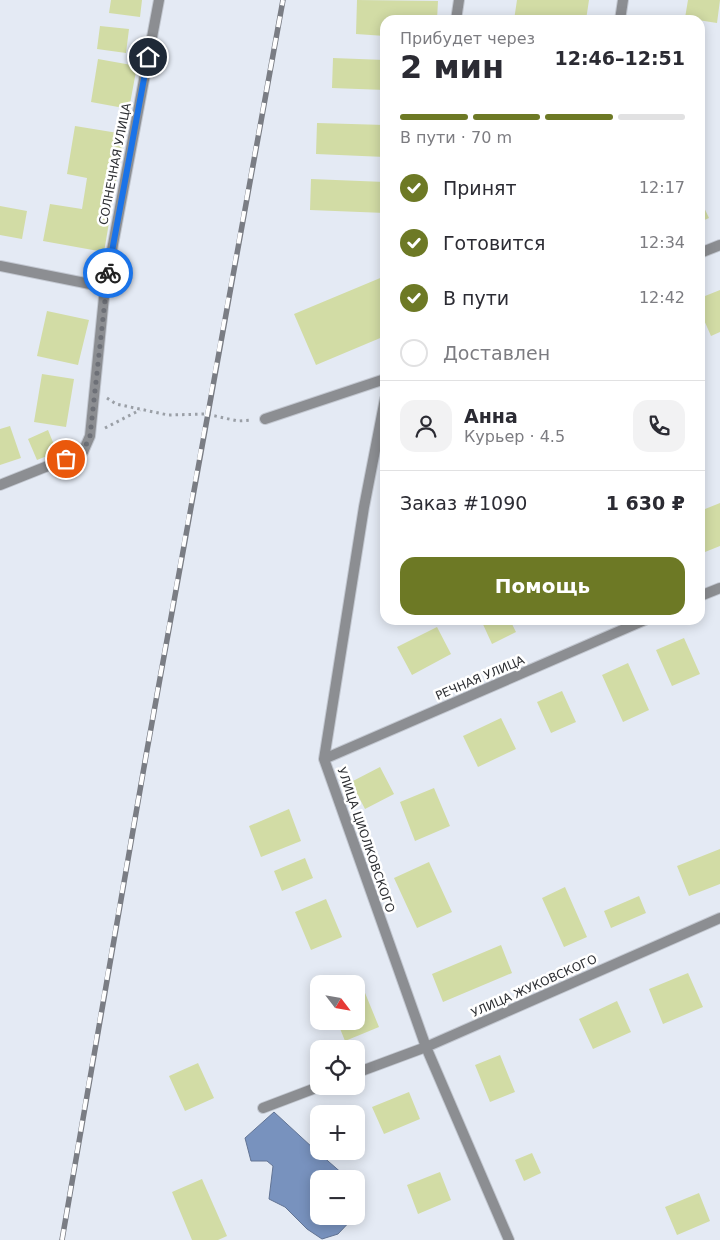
<!DOCTYPE html>
<html lang="ru">
<head>
<meta charset="utf-8">
<style>
  :root { --surface:#fff; --page:#f2f2f3; --text:#2b2b33; --muted:#7c7c81; --line:#e1e1e2; --accent:#6d7925 }
  body { margin:0; font-family:"DejaVu Sans",sans-serif; background:var(--page); color:var(--text); height:100vh; display:flex; flex-direction:column; font-size:19px; white-space:nowrap }
  * { box-sizing:border-box; margin:0 }
  p { font-size:16px; color:var(--muted) }
  .icon { flex:none; width:28px; height:28px; fill:none; stroke:currentColor; stroke-width:2; stroke-linecap:round; stroke-linejoin:round }
  .map { position:relative; flex:1; overflow:hidden }
  .side { position:absolute; left:380px; top:15px; width:325px; height:610px; display:flex; flex-direction:column; background:var(--surface); border-radius:15px; box-shadow:0 2px 12px #0003 }
  .side>* { flex:none }
  .needle { width:32px; rotate:121deg }
  .controls { position:absolute; left:310px; top:975px; display:grid; gap:10px }
  .controls a { display:grid; place-items:center; width:55px; height:55px; border-radius:10px; background:var(--surface); box-shadow:0 2px 12px #0003; font-size:25px }
  .pin { position:absolute; display:grid; place-items:center; width:42px; height:42px; color:#fff; margin:-21px; border:2px solid #fff; border-radius:50%; box-shadow:0 1px 5px #0007 }
  .courier { position:absolute; display:grid; place-items:center; width:50px; height:50px; margin:-25px; border:4px solid #1a73e8; border-radius:50%; background:#fff; color:#222; box-shadow:0 1px 6px #0007 }
  .head em { font-style:normal; font-weight:800 }
  .head div { display:flex; flex-direction:column-reverse }
  .head { display:flex; align-items:center; justify-content:space-between; height:85px; padding:0 20px }
  h1 { font-size:32px; font-weight:800; line-height:38px }
  .bar { display:grid; grid-template-columns:repeat(4,1fr); gap:8px 5px; align-content:center; height:60px; padding:0 20px }
  .bar i { height:6px; border-radius:4px; background:var(--line) }
  .bar .on { background:var(--accent) }
  .bar p { grid-column:span 4 }
  .line { display:flex; align-items:center; gap:12px; padding:0 20px; border-top:1px solid var(--line) }
  .line div { flex:1 }
  .round { display:grid; place-items:center; flex:none; width:52px; height:52px; border-radius:15px; background:var(--page) }
  ol { padding:0 20px; list-style:none }
  li { display:flex; align-items:center; gap:15px; height:55px }
  li p { margin-inline-start:auto }
  li .icon { padding:5px; border-radius:50%; background:var(--accent); color:#fff; stroke-width:4 }
  li:last-child { color:var(--muted) }
  li i { width:28px; height:28px; border:2px solid var(--line); border-radius:50% }
  .cta { display:flex; gap:10px; margin-top:auto; padding:10px 20px }
  .cta a { flex:1; height:58px; border-radius:15px; background:var(--accent); color:#fff; font-size:20px; font-weight:800; line-height:58px; text-align:center }
  .map>svg:first-child { display:block }
</style>
</head>
<body>
<div class="map">
<svg width="720" height="1240" viewBox="0 0 720 1240">
  <rect width="100%" height="100%" fill="#e4eaf4"/>
  <path fill="#7892be" stroke="#627494" d="M274 1112 313 1148 344 1175 347 1179H319V1216H355L338 1234 322 1239 307 1229 285 1207 269 1199 273 1166 267 1161H251L245 1138Z"/>
  <path fill="#d2dca5" d="M111 0H142L140 17 109 13Z
    M357 0 438 1 437 20H385V36L356 34Z
    M517 0H589L586 20 554 16V20H514Z
    M688 0H720L717 23 685 18Z
    M100 26 129 29 126 53 97 49Z
    M333 58 385 60V90L332 88Z
    M98 59 137 66 129 109 91 102Z
    M317 123 385 125V157L316 154Z
    M75 126 124 134 104 252 43 241 50 204 82 209 87 178 67 174Z
    M311 179 385 182V213L310 210Z
    M700 199 709 218 700 222Z
    M0 206 27 211 22 239 0 235Z
    M385 276V336L316 365 294 314Z
    M720 290V332L711 336 700 311V298Z
    M47 311 89 320 78 365 37 356Z
    M42 374 74 379 66 427 34 422Z
    M10 426 21 458 0 465V429Z
    M48 430 57 452 37 460 28 439Z
    M720 503V546L700 554V511Z
    M481 620H510L516 632 492 644Z
    M437 627 451 654 412 675 397 647Z
    M684 638 700 674 672 686 656 650Z
    M628 663 649 710 623 722 602 675Z
    M562 691 576 722 551 733 537 702Z
    M501 718 516 749 478 767 463 736Z
    M380 767 394 794 365 809 351 782Z
    M434 788 450 826 415 841 400 802Z
    M289 809 301 841 261 857 249 826Z
    M720 849V884L689 896 677 866Z
    M305 858 313 878 282 891 274 871Z
    M429 862 452 912 417 928 394 878Z
    M565 887 587 937 564 947 542 898Z
    M639 896 646 913 611 928 604 911Z
    M326 899 342 937 311 950 295 912Z
    M501 945 512 973 443 1002 432 974Z
    M688 973 703 1007 663 1024 649 989Z
    M363 988 379 1027 345 1041 337 1021H356V991Z
    M617 1001 631 1032 593 1049 579 1019Z
    M500 1055 515 1092 490 1102 475 1065Z
    M198 1063 214 1098 185 1111 169 1076Z
    M409 1092 420 1119 384 1134 372 1107Z
    M532 1153 541 1173 524 1181 515 1160Z
    M440 1172 451 1200 418 1214 407 1185Z
    M202 1179 227 1236 218 1240H192L172 1192Z
    M699 1193 710 1221 677 1235 665 1207Z"/>
  <g fill="none" stroke-linecap="round" stroke-linejoin="round">
    <defs>
      <path id="lane" d="M456 20 459 0
        M265 419 385 379"/>
      <path id="street" d="M620 20 623 0
        M700 253 720 245
        M0 266 105 287
        M385 399 364 507 324 759 426 1047 509 1240
        M0 485 83 452 90 436 105 287 159 0
        M700 596 720 588
        M324 759 645 620
        M356 1073 426 1047 720 918
        M263 1108 321 1086"/>
    </defs>
    <use href="#lane" stroke="#c3c8d1" stroke-width="12"/>
    <use href="#street" stroke="#c3c8d1" stroke-width="12"/>
    <path stroke="#9a9fa6" stroke-width="3" stroke-dasharray="2.5 4" stroke-linecap="butt" d="M107 398 116 404 168 415 206 414 238 421 252 420
      M105 428 140 410"/>
    <use href="#lane" stroke="#8c8e92" stroke-width="10"/>
    <use href="#street" stroke="#8c8e92" stroke-width="10"/>
    <defs>
      <path id="rail" d="M62 1240C132 826 207 413 283 0"/>
    </defs>
    <use href="#rail" stroke="#7a7d84" stroke-width="5.5"/>
    <use href="#rail" stroke="#fff" stroke-width="4" stroke-dasharray="11" stroke-linecap="butt"/>
  </g>
  <g fill="none" stroke-linecap="round" stroke-linejoin="round">
    <path stroke="#6d7077" stroke-width="5" stroke-dasharray="0 9" d="M66 459 83 452 90 436 108 273"/>
    <path stroke="#1a73e8" stroke-width="6" d="M108 273 148 57"/>
  </g>
  <g text-anchor="middle" stroke-width="5" stroke-linejoin="round" paint-order="stroke">
    <g font-size="12" fill="#2d2f33" stroke="#fff">
      <text transform="translate(115 164) rotate(-79)" y="4">СОЛНЕЧНАЯ УЛИЦА</text>
      <text transform="translate(480 678) rotate(-23)" y="4">РЕЧНАЯ УЛИЦА</text>
      <text transform="translate(366 840) rotate(71)" y="4">УЛИЦА ЦИОЛКОВСКОГО</text>
      <text transform="translate(534 986) rotate(-24)" y="4">УЛИЦА ЖУКОВСКОГО</text>
    </g>
  </g>
</svg>
<div class="controls">
<a><svg class="needle" viewBox="-14 -14 28 28"><path d="M0-13l5 13h-10z" fill="#e53935"/><path d="M0 13l5-13h-10z" fill="#7c7c81"/></svg></a>
<a><svg class="icon" aria-label="locate" viewBox="0 0 24 24"><circle cx="12" cy="12" r="6"/><path d="M12 2v4M12 18v4M2 12h4M18 12h4"/></svg></a>
<a>+</a>
<a>−</a>
</div>
<div class="pin" style="left:66px;top:459px;background:#ea580c"><svg class="icon" aria-label="bag" viewBox="0 0 24 24"><path d="M5 8h14l-1 12H6zM9 8a3 3 0 0 1 6 0"/></svg></div>
<div class="pin" style="left:148px;top:57px;background:#1f2937"><svg class="icon" aria-label="home" viewBox="0 0 24 24"><path d="M3 11l9-7 9 7M6 9v11h12V9"/></svg></div>
<div class="courier" style="left:108px;top:273px"><svg class="icon" aria-label="bike" viewBox="0 0 24 24"><circle cx="6" cy="16" r="4"/><circle cx="18" cy="16" r="4"/><path d="M6 16l4-8h5l3 8M10 8l3 8H6M13 5h3"/></svg></div>
<section class="side">
<div class="head"><div><h1>2 мин</h1><p>Прибудет через</p></div><em>12:46–12:51</em></div>
<div class="bar"><i class="on"></i><i class="on"></i><i class="on"></i><i></i><p>В пути · 70 m</p></div>
<ol>
<li><svg class="icon" aria-label="check" viewBox="0 0 24 24"><path d="M5 12l5 5 9-10"/></svg>Принят<p>12:17</p></li>
<li><svg class="icon" aria-label="check" viewBox="0 0 24 24"><path d="M5 12l5 5 9-10"/></svg>Готовится<p>12:34</p></li>
<li><svg class="icon" aria-label="check" viewBox="0 0 24 24"><path d="M5 12l5 5 9-10"/></svg>В пути<p>12:42</p></li>
<li><i></i>Доставлен</li>
</ol>
<div class="line" style="height:90px"><a class="round"><svg class="icon" aria-label="person" viewBox="0 0 24 24"><circle cx="12" cy="8" r="4"/><path d="M4 21q1-7 8-7t8 7"/></svg></a><div><b>Анна</b><p>Курьер · 4.5</p></div><a class="round"><svg class="icon" aria-label="phone" viewBox="0 0 24 24"><path d="M5 4h4l2 5-3 2q2 4 5 5l2-3 5 2v4C11 20 4 13 5 4z"/></svg></a></div>
<div class="line" style="height:65px"><div>Заказ #1090</div><b>1 630 ₽</b></div>
<div class="cta"><a>Помощь</a></div>
</section>
</div>
</body>
</html>
